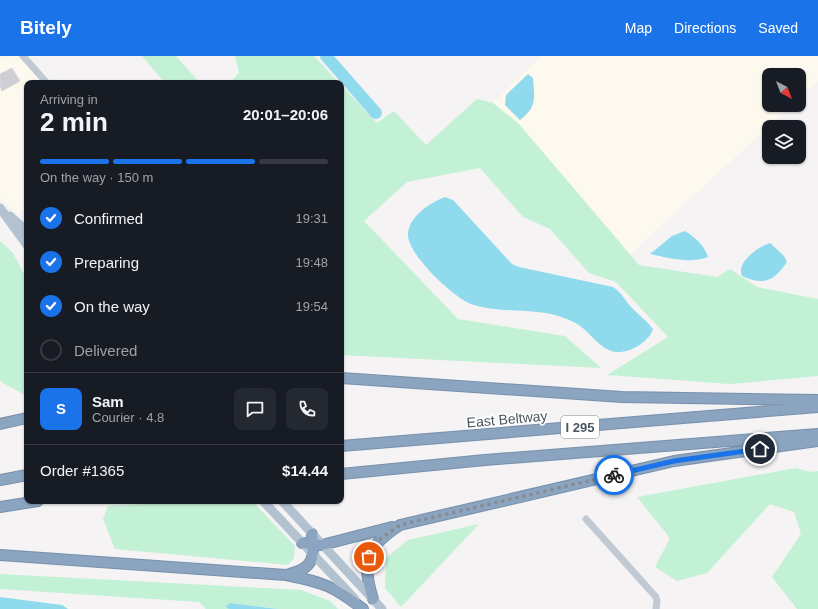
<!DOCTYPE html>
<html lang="en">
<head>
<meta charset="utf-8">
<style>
  :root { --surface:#171b24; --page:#242831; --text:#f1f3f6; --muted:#9ea1a6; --line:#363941; --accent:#1a73e8 }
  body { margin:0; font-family:Arial,sans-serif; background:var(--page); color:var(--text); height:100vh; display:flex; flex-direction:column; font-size:15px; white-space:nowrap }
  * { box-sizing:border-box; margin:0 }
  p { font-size:13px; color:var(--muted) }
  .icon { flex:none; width:22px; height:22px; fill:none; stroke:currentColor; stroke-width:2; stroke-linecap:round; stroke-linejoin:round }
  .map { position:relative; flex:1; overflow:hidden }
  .side { position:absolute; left:24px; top:24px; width:320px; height:424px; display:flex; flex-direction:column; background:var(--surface); border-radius:8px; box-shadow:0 1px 3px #0004 }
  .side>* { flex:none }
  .needle { width:26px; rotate:138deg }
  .controls { position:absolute; left:762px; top:12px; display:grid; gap:8px }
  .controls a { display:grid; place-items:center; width:44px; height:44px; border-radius:8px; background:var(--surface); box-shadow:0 1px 3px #0004; font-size:20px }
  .pin { position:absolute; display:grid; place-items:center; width:34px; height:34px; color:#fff; margin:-17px; border:2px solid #fff; border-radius:50%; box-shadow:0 1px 4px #0007 }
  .courier { position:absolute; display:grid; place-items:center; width:40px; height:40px; margin:-20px; border:3px solid #1a73e8; border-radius:50%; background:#fff; color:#222; box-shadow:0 1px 5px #0007 }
  .head em { font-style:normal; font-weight:600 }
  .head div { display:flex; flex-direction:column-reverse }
  .head { display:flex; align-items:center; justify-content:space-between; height:68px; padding:0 16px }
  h1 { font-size:26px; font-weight:600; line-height:30px }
  .bar { display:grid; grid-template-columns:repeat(4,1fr); gap:6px 4px; align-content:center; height:48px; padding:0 16px }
  .bar i { height:5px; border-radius:3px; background:var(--line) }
  .bar .active { background:var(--accent) }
  .bar p { grid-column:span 4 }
  .line { display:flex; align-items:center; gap:10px; padding:0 16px; border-top:1px solid var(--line) }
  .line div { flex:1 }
  .round { display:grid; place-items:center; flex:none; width:42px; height:42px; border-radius:8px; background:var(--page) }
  ol { padding:0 16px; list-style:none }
  li { display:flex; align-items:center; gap:12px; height:44px }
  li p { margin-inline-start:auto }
  li .icon { padding:4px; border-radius:50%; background:var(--accent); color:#fff; stroke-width:4 }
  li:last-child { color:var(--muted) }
  li i { width:22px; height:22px; border:2px solid var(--line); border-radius:50% }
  header { display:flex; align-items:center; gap:24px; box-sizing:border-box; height:56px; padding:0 20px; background:var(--accent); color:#fff }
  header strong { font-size:19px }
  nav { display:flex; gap:22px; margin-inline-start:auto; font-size:14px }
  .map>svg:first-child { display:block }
</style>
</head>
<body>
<header>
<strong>Bitely</strong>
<nav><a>Map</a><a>Directions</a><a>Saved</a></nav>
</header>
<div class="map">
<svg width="818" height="553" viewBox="0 0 818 553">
  <rect width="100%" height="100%" fill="#f5f3f3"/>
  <path fill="#fdf9ef" d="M28 0 53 27H27V150L18 158 0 142V1Z
    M541 0H818V25L799 42V19H769V49H792L630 198 519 68 493 47Z"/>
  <path fill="#c3f1d5" d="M142 0H176L200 27H165Z
    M235 0H314L339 27H229L239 17Z
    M341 29 377 67 394 55 426 89 477 43 493 47 519 68 639 209 717 221 730 213 757 231 818 243V320L730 328 607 319 668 281 616 226 589 217 550 173 523 161 480 112 407 126 364 165 458 263 565 280 601 312 341 299Z
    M0 185 13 197 27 224V340L3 327 0 324Z
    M796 412 810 416 818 415V553H797L772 521 801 478 794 456 770 448 707 517 677 525 655 511 670 482 637 441Z
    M207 445H252L295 490 294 502 288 509 115 493 103 463 108 450Z
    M479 468 401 551 385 532 386 502 408 484Z
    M0 518 301 534 330 545 338 553H278L232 547 227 551 229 553H206L199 546 0 533Z"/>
  <path fill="#90daee" d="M528 18 533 22C534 42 538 50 520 64L505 49 506 39Z
    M445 141 453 144 512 208 519 211 613 231C622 237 625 245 633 253 640 260 647 265 653 273 649 286 630 297 617 296 602 295 591 278 580 270 575 266 569 264 564 262 536 251 499 258 471 248 453 241 407 198 408 178 409 160 430 147 445 141Z
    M685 175C696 182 704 189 708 201 689 208 669 202 650 198L672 180Z
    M770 187 784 200 787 206C774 225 764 230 742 220 736 206 758 191 770 187Z
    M0 541 62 549 68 553H0Z
    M231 547 278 553H229L226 551 228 548Z"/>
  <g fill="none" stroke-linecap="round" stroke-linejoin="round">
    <path stroke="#90daee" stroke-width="12" d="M326 0 376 57"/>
  </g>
  <path fill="#cdcfd5" stroke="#d7d9de" d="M12 12 20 25 2 35 0 30V18Z"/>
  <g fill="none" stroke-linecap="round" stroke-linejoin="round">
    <defs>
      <path id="highway" d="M341 322 622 341 818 344
        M0 368 27 362
        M341 390 818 351
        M341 418 485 404 818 378
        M0 424 27 419
        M0 451 38 445
        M302 487 322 489 392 471
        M0 499 286 519C322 526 334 530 363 553
        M289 518C315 512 314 501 312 478
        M373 543C361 505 366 491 400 469L674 405 818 385"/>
    </defs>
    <use href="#highway" stroke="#7690ad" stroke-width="12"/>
    <path stroke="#c1cad2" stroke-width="7" d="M23 0 47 27
      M586 463 656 541 657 546 656 553"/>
    <path stroke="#b3c2d1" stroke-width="9" d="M0 152 27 189
      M10 160 27 175
      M263 445 355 543
      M282 445 382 553"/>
    <use href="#highway" stroke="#8ba5c1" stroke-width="10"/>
  </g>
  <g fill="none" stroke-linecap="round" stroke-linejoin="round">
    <path stroke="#868d94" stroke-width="4" stroke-dasharray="0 7.2" d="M369 501 379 484 400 469 614 419"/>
    <path stroke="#1a73e8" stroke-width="5" d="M614 419 674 405 760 393"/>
  </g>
  <g text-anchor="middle" stroke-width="3.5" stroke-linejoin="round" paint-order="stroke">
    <rect fill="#fff" stroke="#808990" stroke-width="1" x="561" y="360" width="38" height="22" rx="3"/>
    <g font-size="13" font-weight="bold" fill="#4a5661">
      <text x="580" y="376">I 295</text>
    </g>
    <g font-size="14" fill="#4a5661" stroke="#fff">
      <text transform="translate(507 363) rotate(-5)" y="5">East Beltway</text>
    </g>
  </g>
</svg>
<div class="controls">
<a><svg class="needle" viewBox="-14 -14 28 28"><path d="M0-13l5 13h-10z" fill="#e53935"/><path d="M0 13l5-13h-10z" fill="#9ea1a6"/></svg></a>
<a><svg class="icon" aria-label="layers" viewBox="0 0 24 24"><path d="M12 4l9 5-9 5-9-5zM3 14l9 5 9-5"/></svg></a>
</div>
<div class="pin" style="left:369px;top:501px;background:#ea580c"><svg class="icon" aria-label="bag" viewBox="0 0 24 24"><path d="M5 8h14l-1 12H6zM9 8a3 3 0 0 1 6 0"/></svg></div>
<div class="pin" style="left:760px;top:393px;background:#1f2937"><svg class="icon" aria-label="home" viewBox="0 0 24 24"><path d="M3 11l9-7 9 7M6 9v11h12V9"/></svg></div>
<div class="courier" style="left:614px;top:419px"><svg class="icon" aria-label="bike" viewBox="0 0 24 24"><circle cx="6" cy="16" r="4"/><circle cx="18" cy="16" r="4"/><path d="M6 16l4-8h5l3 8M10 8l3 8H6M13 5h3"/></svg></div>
<section class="side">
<div class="head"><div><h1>2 min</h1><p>Arriving in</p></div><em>20:01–20:06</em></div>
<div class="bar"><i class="active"></i><i class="active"></i><i class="active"></i><i></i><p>On the way · 150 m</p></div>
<ol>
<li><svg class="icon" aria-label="check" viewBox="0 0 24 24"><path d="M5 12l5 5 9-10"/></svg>Confirmed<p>19:31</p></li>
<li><svg class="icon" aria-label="check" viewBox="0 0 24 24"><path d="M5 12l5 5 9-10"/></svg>Preparing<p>19:48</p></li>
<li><svg class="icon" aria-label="check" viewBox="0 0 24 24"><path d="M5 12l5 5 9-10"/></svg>On the way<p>19:54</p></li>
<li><i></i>Delivered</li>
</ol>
<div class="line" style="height:72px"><b class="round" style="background:var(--accent);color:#fff">S</b><div><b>Sam</b><p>Courier · 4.8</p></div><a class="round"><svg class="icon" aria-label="chat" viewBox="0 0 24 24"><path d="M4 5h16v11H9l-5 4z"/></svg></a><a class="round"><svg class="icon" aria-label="phone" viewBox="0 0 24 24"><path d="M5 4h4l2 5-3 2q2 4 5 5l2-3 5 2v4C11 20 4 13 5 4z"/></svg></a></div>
<div class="line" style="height:52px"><div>Order #1365</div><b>$14.44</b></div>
</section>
</div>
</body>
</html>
